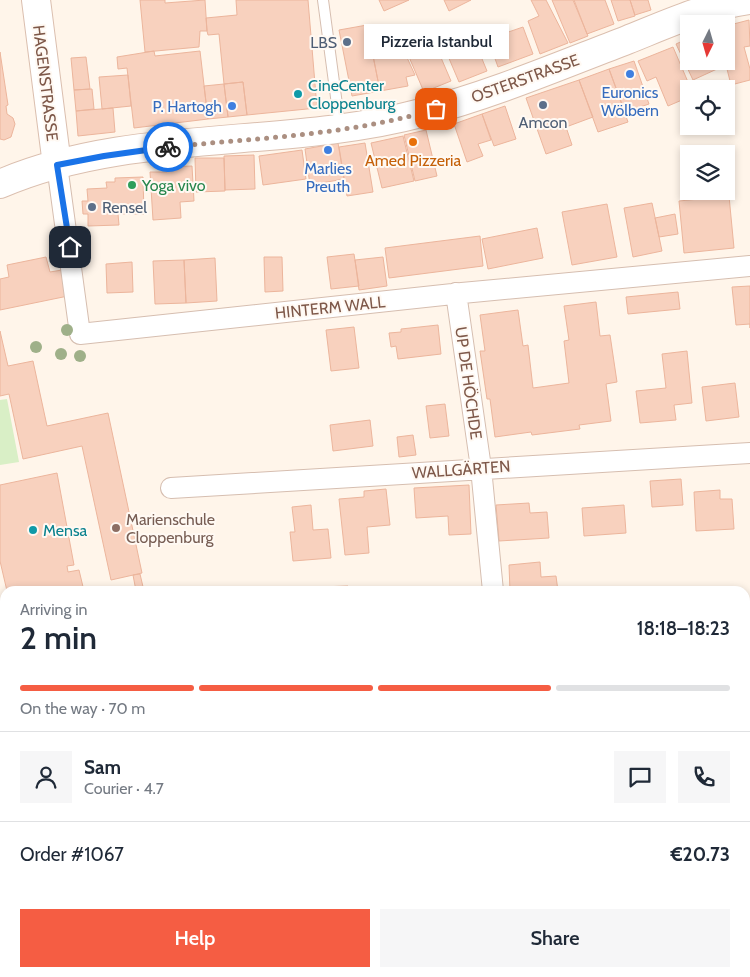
<!DOCTYPE html>
<html lang="en">
<head>
<meta charset="utf-8">
<style>
  :root { --surface:#fff; --page:#f6f6f7; --text:#1f2937; --muted:#747a83; --line:#e0e1e3; --accent:#f55d43 }
  body { margin:0; font-family:Cabin,sans-serif; background:var(--page); color:var(--text); height:100vh; display:flex; flex-direction:column; font-size:19px; white-space:nowrap }
  * { box-sizing:border-box; margin:0 }
  p { font-size:16px; color:var(--muted) }
  .icon { flex:none; width:28px; height:28px; fill:none; stroke:currentColor; stroke-width:2; stroke-linecap:round; stroke-linejoin:round }
  .map { position:relative; flex:1; overflow:hidden }
  .panel { position:absolute; left:0px; top:586px; width:750px; height:391px; display:flex; flex-direction:column; background:var(--surface); border-radius:15px 15px 0 0; box-shadow:0 2px 8px #0003 }
  .panel>* { flex:none }
  .needle { width:32px; rotate:185deg }
  .fabs { position:absolute; left:680px; top:15px; display:grid; gap:10px }
  .fabs a { display:grid; place-items:center; width:55px; height:55px; border-radius:0px; background:var(--surface); box-shadow:0 2px 8px #0003; font-size:25px }
  .pin { position:absolute; display:grid; place-items:center; width:42px; height:42px; color:#fff; margin:-21px; border-radius:10px; box-shadow:0 2px 8px #0006 }
  .courier { position:absolute; display:grid; place-items:center; width:50px; height:50px; margin:-25px; border:4px solid #1a73e8; border-radius:50%; background:#fff; color:#222; box-shadow:0 1px 6px #0007 }
  .bubble { position:absolute; height:35px; border-radius:0px; background:var(--surface); box-shadow:0 2px 8px #0003; font-size:16px; font-weight:600; line-height:35px; text-align:center }
  .head em { font-style:normal; font-weight:600 }
  .head div { display:flex; flex-direction:column-reverse }
  .head { display:flex; align-items:center; justify-content:space-between; height:85px; padding:0 20px }
  h1 { font-size:32px; font-weight:600; line-height:38px }
  .bar { display:grid; grid-template-columns:repeat(4,1fr); gap:8px 5px; align-content:center; height:60px; padding:0 20px }
  .bar i { height:6px; border-radius:4px; background:var(--line) }
  .bar .active { background:var(--accent) }
  .bar p { grid-column:span 4 }
  .line { display:flex; align-items:center; gap:12px; padding:0 20px; border-top:1px solid var(--line) }
  .line div { flex:1 }
  .round { display:grid; place-items:center; flex:none; width:52px; height:52px; border-radius:0px; background:var(--page) }
  .button { display:flex; gap:10px; margin-top:auto; padding:10px 20px }
  .button a { flex:1; height:58px; border-radius:0px; background:var(--accent); color:#fff; font-size:20px; font-weight:600; line-height:58px; text-align:center }
  .button a+a { background:var(--page); color:var(--text) }
  .map>svg:first-child { display:block }
</style>
</head>
<body>
<div class="map">
<svg width="750" height="977" viewBox="0 0 750 977">
  <rect width="100%" height="100%" fill="#fff5ea"/>
  <path fill="#d9efc6" d="M7 399 19 462 0 465V400Z
    M232 972V975L43 977V973Z"/>
  <path fill="#f8d1be" stroke="#ecb59c" d="M140 0H165V3L205 0 207 31H200L199 47 145 52Z
    M236 0H308L317 108 247 115 243 82 224 84 219 34 208 35 207 31 206 18 237 15Z
    M379 0H409L384 11Z
    M444 0H471L449 11Z
    M531 0H546L568 43 540 54 528 21 539 16Z
    M552 0H573L588 36 570 43Z
    M574 0H605L614 24 587 34Z
    M611 0H630L635 16 618 21Z
    M630 0H648L651 10 635 15Z
    M749 20 750 46 744 47 750 69V80L731 85 725 61 726 26Z
    M367 25 380 91 352 96 339 30Z
    M523 27 533 54 498 67 488 39Z
    M473 37 487 71 459 82 445 49Z
    M689 38V61H714L717 69 693 80 676 44Z
    M433 39 451 81 424 92 406 50Z
    M673 47 691 89H689V97L668 106 656 77 647 81 638 61Z
    M154 51 155 56 200 51 208 119 134 128 127 68 118 69 117 57Z
    M404 51 415 75 406 77 408 86 380 91 373 56Z
    M0 52 8 105 6 106 7 114 13 118 15 124 11 137 4 140 0 139Z
    M86 57 90 89 74 90 71 58Z
    M634 61 649 104 625 112 609 69Z
    M609 69 628 122 598 132 579 80Z
    M128 75 131 106 102 109 99 77Z
    M579 80 593 117 566 127 572 145 546 154 526 98Z
    M243 82 247 115 228 117 224 84Z
    M224 84 228 117 208 119 204 86Z
    M92 89 94 109 76 111 74 90Z
    M505 106 516 139 494 146 482 114Z
    M113 108 115 132 78 136 76 111Z
    M482 114 491 140 478 144 483 156 467 162 454 124Z
    M426 130 437 176 415 181 404 135Z
    M403 136 414 181 382 188 371 143Z
    M338 143 344 179 310 185 305 149Z
    M365 143 373 192 347 196 339 147Z
    M302 150 306 179 263 185 259 156Z
    M254 155 255 189 225 190 224 156Z
    M195 158H224L225 191 196 192Z
    M192 166 194 201 180 202 181 218 153 220 150 172H167V167Z
    M143 177 144 214H118L119 225 88 226V214H83L82 201H88L87 189 107 188 106 182H115V178Z
    M729 196 734 248 684 253 679 201Z
    M652 203 662 251 633 257 624 208Z
    M607 204 617 257 572 265 562 212Z
    M675 214 678 234 659 237 655 218Z
    M537 228 543 258 488 269 482 239Z
    M480 236 483 266 389 278 385 248Z
    M354 254 359 286 331 289 327 257Z
    M46 257 50 272 62 270 68 296 0 310V279L9 277 7 265Z
    M264 257H282L283 291 265 292Z
    M383 257 387 286 359 290 355 260Z
    M215 258 217 301 186 303 184 260Z
    M184 260 186 303 155 304 153 261Z
    M132 262 133 292 107 293 106 264Z
    M750 286V328V324L736 325 732 287Z
    M678 292 680 309 628 314 626 297Z
    M596 302 600 336 610 335 617 382 606 384 611 421 579 425 580 429 532 435 531 432 495 437 490 399H487L480 351H485L480 315 518 310 523 346 528 345 533 388 569 383 564 341 569 340 564 306Z
    M438 325 441 354 398 359 396 346 391 347 389 333 401 332V329Z
    M354 327 359 368 331 371 326 330Z
    M0 331 8 366 33 361 47 426 108 413 142 573 111 580 82 446 23 459 9 394 0 396Z
    M687 351 692 403 674 405 676 420 640 423 636 391 666 388 662 354Z
    M735 383 739 417 706 421 702 387Z
    M445 404 449 436 430 438 426 406Z
    M370 420 373 446 333 451 330 425Z
    M413 435 416 455 399 457 397 437Z
    M57 473 74 565 67 566 68 572 79 570 84 591H7L0 561V485Z
    M681 479 683 505 652 507 650 481Z
    M469 485 471 534 449 535 448 516 416 518 414 488Z
    M386 489 390 525 367 527 369 553 345 555 339 499 364 497V491Z
    M720 490V499H732L734 529 696 531 694 492Z
    M529 503 530 513 547 512 549 538 499 541 496 505Z
    M311 505 313 530 328 529 331 558 293 561 290 532H295L292 507Z
    M624 505 626 533 584 536 582 508Z
    M540 562 541 577 556 576 558 591H510L509 565Z
    M140 574 144 591H136L133 575Z
    M348 586 349 591H320V587Z
    M631 588 632 591H582L591 590Z
    M0 761H2L1 810H0Z
    M0 940H5V972H15V975H0Z
    M492 972H537V977H492Z
    M604 972H643V977H604Z
    M702 972H741V977H702Z"/>
  <g fill="none" stroke-linecap="round" stroke-linejoin="round">
    <defs>
      <path id="lane" d="M323 0 340 127"/>
      <path id="street" d="M57 165 80 334 462 293 750 266
        M456 293 481 468 493 591
        M171 488 750 453
        M745 749H750
        M250 977V972
        M585 977V972"/>
      <path id="secondary" d="M36 0 57 165
        M0 184C129 128 286 149 421 113 491 95 559 66 627 40 667 24 706 6 749 0"/>
    </defs>
    <use href="#lane" stroke="#d6beb0" stroke-width="12"/>
    <use href="#street" stroke="#d6beb0" stroke-width="22"/>
    <use href="#secondary" stroke="#dbbfaf" stroke-width="30"/>
    <use href="#lane" stroke="#fff" stroke-width="10"/>
    <use href="#street" stroke="#fff" stroke-width="20"/>
    <use href="#secondary" stroke="#fff" stroke-width="28"/>
  </g>
  <g fill="#9fb089">
    <circle cx="67" cy="330" r="6"/>
    <circle cx="36" cy="347" r="6"/>
    <circle cx="61" cy="354" r="6"/>
    <circle cx="80" cy="356" r="6"/>
  </g>
  <g fill="none" stroke-linecap="round" stroke-linejoin="round">
    <path stroke="#ab8f81" stroke-width="5" stroke-dasharray="0 9" d="M168 147C257 138 350 135 436 109"/>
    <path stroke="#1a73e8" stroke-width="6" d="M70 247 57 165 104 156 168 147"/>
  </g>
  <g fill="#5c6f8a" stroke="#fff9f3" stroke-width="2">
    <circle cx="347" cy="42" r="5"/>
    <circle cx="543" cy="105" r="5"/>
    <circle cx="92" cy="207" r="5"/>
  </g>
  <g fill="#3f7fe0" stroke="#fff9f3" stroke-width="2">
    <circle cx="630" cy="74" r="5"/>
    <circle cx="232" cy="106" r="5"/>
    <circle cx="328" cy="150" r="5"/>
  </g>
  <g fill="#0f9aa8" stroke="#fff9f3" stroke-width="2">
    <circle cx="298" cy="94" r="5"/>
    <circle cx="33" cy="530" r="5"/>
  </g>
  <circle fill="#e8710a" stroke="#fff9f3" stroke-width="2" cx="413" cy="142" r="5"/>
  <circle fill="#2e9e5b" stroke="#fff9f3" stroke-width="2" cx="132" cy="185" r="5"/>
  <circle fill="#8d6e63" stroke="#fff9f3" stroke-width="2" cx="116" cy="528" r="5"/>
  <g text-anchor="middle" stroke-width="4" stroke-linejoin="round" paint-order="stroke">
    <g font-size="16" fill="#4e5e75" stroke="#fff9f3" text-anchor="end">
      <text x="337" y="48">LBS</text>
      <text x="543" y="128" text-anchor="middle">Amcon</text>
      <text x="102" y="213" text-anchor="start">Rensel</text>
    </g>
    <g font-size="16" fill="#7e5849" stroke="#fff9f3">
      <text transform="translate(525 78) rotate(-20)" y="6">OSTERSTRASSE</text>
      <text transform="translate(46 83) rotate(83)" y="6">HAGENSTRASSE</text>
      <text transform="translate(330 307) rotate(-6)" y="6">HINTERM WALL</text>
      <text transform="translate(469 383) rotate(82)" y="6">UP DE HÖCHDE</text>
      <text transform="translate(461 469) rotate(-4)" y="6">WALLGÄRTEN</text>
    </g>
    <g font-size="16" fill="#0d838f" stroke="#fff9f3" text-anchor="start">
      <text x="308" y="91">CineCenter<tspan x="308" dy="18">Cloppenburg</tspan></text>
      <text x="43" y="536">Mensa</text>
    </g>
    <g font-size="16" fill="#366cbe" stroke="#fff9f3">
      <text x="630" y="98">Euronics<tspan x="630" dy="18">Wölbern</tspan></text>
      <text x="222" y="112" text-anchor="end">P. Hartogh</text>
      <text x="328" y="174">Marlies<tspan x="328" dy="18">Preuth</tspan></text>
    </g>
    <g font-size="16" fill="#c56008" stroke="#fff9f3">
      <text x="413" y="166">Amed Pizzeria</text>
    </g>
    <g font-size="16" fill="#27864d" stroke="#fff9f3" text-anchor="start">
      <text x="142" y="191">Yoga vivo</text>
    </g>
    <g font-size="16" fill="#785e54" stroke="#fff9f3" text-anchor="start">
      <text x="126" y="525">Marienschule<tspan x="126" dy="18">Cloppenburg</tspan></text>
    </g>
  </g>
</svg>
<div class="fabs">
<a><svg class="needle" viewBox="-14 -14 28 28"><path d="M0-13l5 13h-10z" fill="#e53935"/><path d="M0 13l5-13h-10z" fill="#747a83"/></svg></a>
<a><svg class="icon" aria-label="locate" viewBox="0 0 24 24"><circle cx="12" cy="12" r="6"/><path d="M12 2v4M12 18v4M2 12h4M18 12h4"/></svg></a>
<a><svg class="icon" aria-label="layers" viewBox="0 0 24 24"><path d="M12 4l9 5-9 5-9-5zM3 14l9 5 9-5"/></svg></a>
</div>
<div class="pin" style="left:436px;top:109px;background:#ea580c"><svg class="icon" aria-label="bag" viewBox="0 0 24 24"><path d="M5 8h14l-1 12H6zM9 8a3 3 0 0 1 6 0"/></svg></div>
<div class="pin" style="left:70px;top:247px;background:#1f2937"><svg class="icon" aria-label="home" viewBox="0 0 24 24"><path d="M3 11l9-7 9 7M6 9v11h12V9"/></svg></div>
<div class="courier" style="left:168px;top:147px"><svg class="icon" aria-label="bike" viewBox="0 0 24 24"><circle cx="6" cy="16" r="4"/><circle cx="18" cy="16" r="4"/><path d="M6 16l4-8h5l3 8M10 8l3 8H6M13 5h3"/></svg></div>
<div class="bubble" style="left:364px;top:24px;width:145px">Pizzeria Istanbul</div>
<section class="panel">
<div class="head"><div><h1>2 min</h1><p>Arriving in</p></div><em>18:18–18:23</em></div>
<div class="bar"><i class="active"></i><i class="active"></i><i class="active"></i><i></i><p>On the way · 70 m</p></div>
<div class="line" style="height:90px"><a class="round"><svg class="icon" aria-label="person" viewBox="0 0 24 24"><circle cx="12" cy="8" r="4"/><path d="M4 21q1-7 8-7t8 7"/></svg></a><div><b>Sam</b><p>Courier · 4.7</p></div><a class="round"><svg class="icon" aria-label="chat" viewBox="0 0 24 24"><path d="M4 5h16v11H9l-5 4z"/></svg></a><a class="round"><svg class="icon" aria-label="phone" viewBox="0 0 24 24"><path d="M5 4h4l2 5-3 2q2 4 5 5l2-3 5 2v4C11 20 4 13 5 4z"/></svg></a></div>
<div class="line" style="height:65px"><div>Order #1067</div><b>€20.73</b></div>
<div class="button"><a>Help</a><a>Share</a></div>
</section>
</div>
</body>
</html>
